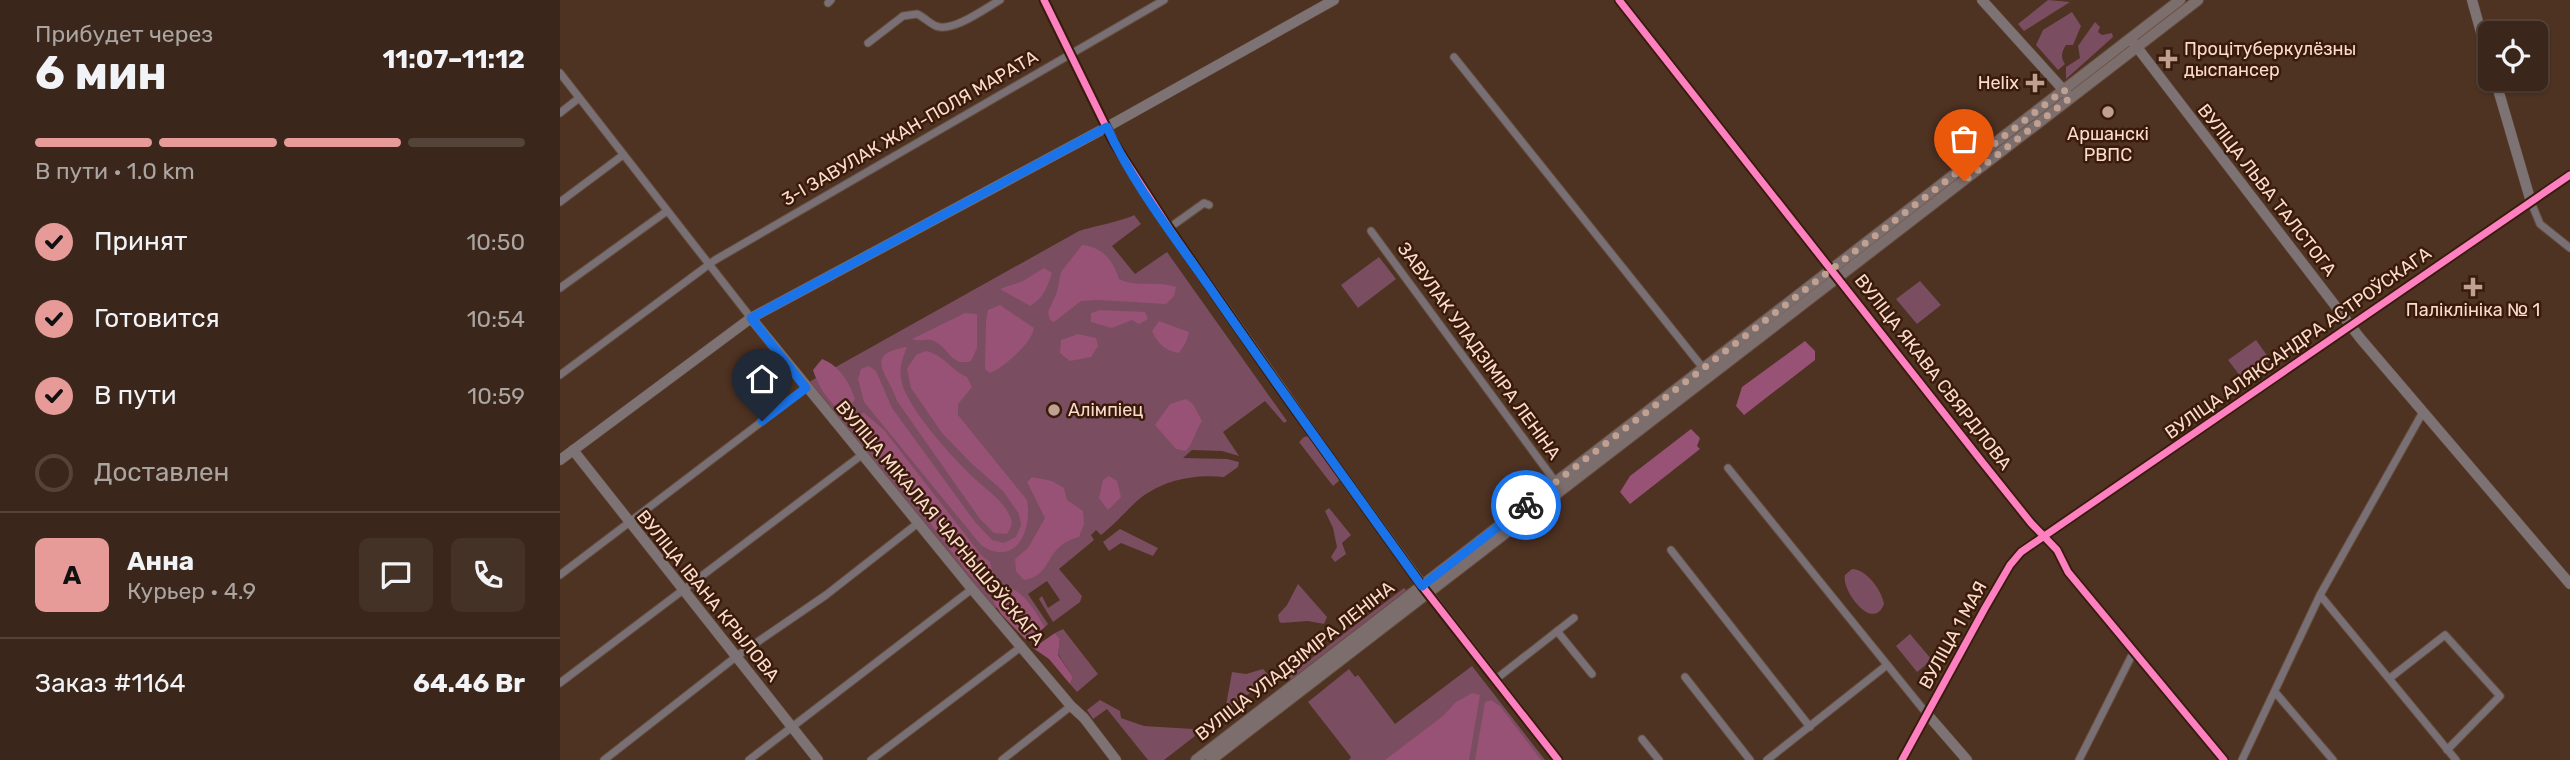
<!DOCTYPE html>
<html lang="ru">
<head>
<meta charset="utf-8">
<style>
  :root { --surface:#3a261a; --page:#453227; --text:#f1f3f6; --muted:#aba5a2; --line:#544339; --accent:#e69b98 }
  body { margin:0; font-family:Rubik,sans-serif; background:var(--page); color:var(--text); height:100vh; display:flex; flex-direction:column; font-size:26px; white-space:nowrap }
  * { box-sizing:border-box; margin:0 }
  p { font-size:23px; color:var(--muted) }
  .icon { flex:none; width:38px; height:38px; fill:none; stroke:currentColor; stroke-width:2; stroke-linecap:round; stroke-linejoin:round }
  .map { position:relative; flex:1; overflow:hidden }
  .panel { display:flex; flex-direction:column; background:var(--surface); width:560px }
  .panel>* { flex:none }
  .tools { position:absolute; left:1918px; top:21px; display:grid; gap:14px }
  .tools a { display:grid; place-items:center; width:70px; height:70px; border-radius:10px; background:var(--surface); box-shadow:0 2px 5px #0004,0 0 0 2px var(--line); font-size:35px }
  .pin { position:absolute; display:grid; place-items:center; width:60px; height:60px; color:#fff; margin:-72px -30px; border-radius:50% 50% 50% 0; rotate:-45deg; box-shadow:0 0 7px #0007 }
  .pin .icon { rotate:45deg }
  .courier { position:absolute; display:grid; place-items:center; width:70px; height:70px; margin:-35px; border:5px solid #1a73e8; border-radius:50%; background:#fff; color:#222; box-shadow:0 2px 9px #0007 }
  .headline em { font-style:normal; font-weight:700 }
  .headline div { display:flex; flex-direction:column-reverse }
  .headline { display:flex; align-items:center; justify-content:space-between; height:119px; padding:0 35px }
  h1 { font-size:46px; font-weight:700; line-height:52px }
  .bar { display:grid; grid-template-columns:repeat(4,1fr); gap:10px 7px; align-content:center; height:84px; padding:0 35px }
  .bar i { height:9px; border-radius:5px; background:var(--line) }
  .bar .selected { background:var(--accent) }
  .bar p { grid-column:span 4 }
  .line { display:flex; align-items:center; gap:18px; padding:0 35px; border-top:2px solid var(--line) }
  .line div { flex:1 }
  .round { display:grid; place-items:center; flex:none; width:74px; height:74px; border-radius:10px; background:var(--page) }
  ol { padding:0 35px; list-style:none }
  li { display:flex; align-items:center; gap:21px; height:77px }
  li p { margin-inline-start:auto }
  li .icon { padding:7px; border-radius:50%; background:var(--accent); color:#111; stroke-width:4 }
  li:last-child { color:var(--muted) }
  li i { width:38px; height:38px; border:4px solid var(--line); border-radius:50% }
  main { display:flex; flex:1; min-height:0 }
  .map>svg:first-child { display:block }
</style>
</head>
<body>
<main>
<section class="panel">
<div class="headline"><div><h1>6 мин</h1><p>Прибудет через</p></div><em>11:07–11:12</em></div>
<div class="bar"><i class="selected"></i><i class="selected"></i><i class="selected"></i><i></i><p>В пути · 1.0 km</p></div>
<ol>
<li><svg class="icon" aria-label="check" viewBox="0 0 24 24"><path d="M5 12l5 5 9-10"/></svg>Принят<p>10:50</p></li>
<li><svg class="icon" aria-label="check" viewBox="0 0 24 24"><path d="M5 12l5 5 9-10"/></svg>Готовится<p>10:54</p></li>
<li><svg class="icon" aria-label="check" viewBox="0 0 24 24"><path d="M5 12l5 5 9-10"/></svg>В пути<p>10:59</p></li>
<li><i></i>Доставлен</li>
</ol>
<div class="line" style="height:126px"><b class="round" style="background:var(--accent);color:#111">А</b><div><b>Анна</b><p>Курьер · 4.9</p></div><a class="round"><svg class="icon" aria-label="chat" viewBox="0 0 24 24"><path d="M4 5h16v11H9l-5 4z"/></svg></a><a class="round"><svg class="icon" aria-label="phone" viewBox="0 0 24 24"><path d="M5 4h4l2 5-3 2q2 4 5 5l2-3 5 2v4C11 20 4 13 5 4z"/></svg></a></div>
<div class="line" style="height:91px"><div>Заказ #1164</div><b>64.46 Br</b></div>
</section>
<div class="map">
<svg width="2010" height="760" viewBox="0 0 2010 760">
  <rect width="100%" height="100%" fill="#4e3222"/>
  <path fill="#7a4d61" d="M1488 0 1510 2 1464 31 1458 24Z
    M1512 12 1521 26 1513 45H1506C1502 51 1500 57 1505 64L1498 70 1476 45 1483 30Z
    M1535 22 1540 27 1538 32 1542 35 1552 33 1553 37 1506 79V67L1520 58 1518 46Z
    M574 215 581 224 552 246 575 274 607 252 727 421 724 423 705 401 663 432 679 456 662 451 632 450 623 458 667 459 679 462 678 467 664 477C634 474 601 480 577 501 564 513 555 524 541 535L536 530 531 535 534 540 499 569 522 596 520 602 493 622 479 599 482 596 488 608 500 600 487 581 468 594 488 624 485 627 468 602H448L434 609 249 382 519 231C531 227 566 220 574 215Z
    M819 257 836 279 798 308 781 285Z
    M1360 281 1381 305 1357 324 1336 299Z
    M1696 340 1711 361 1684 381 1668 360Z
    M749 436 781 479 773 486 739 442 744 437Z
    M769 508 791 535 782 543 786 554 775 562 771 557 777 547 773 528 765 511Z
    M560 529 598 548 593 556 561 543 549 551 543 542Z
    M1292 569C1306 569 1322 590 1324 604 1313 633 1281 590 1285 575Z
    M738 584 767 617 764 624 748 621 721 623 719 621 718 615 727 605Z
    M844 588 848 592 732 680 728 676Z
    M503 629 538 674 517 692 510 684 513 677 498 654 500 639 495 633Z
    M1350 634 1372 660 1357 672 1336 646Z
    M912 666 985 760H789L791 757 748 702 789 669 795 677 798 675 835 724Z
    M703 669 711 678 665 711 672 672 686 674Z
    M540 700 560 711 561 718 584 726 633 729 635 736 604 760H588L547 709 533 719 527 710Z"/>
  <path fill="#985275" d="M522 245C542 247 553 260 559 279 576 288 597 280 616 287L614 296 606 304 538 300 521 301 494 322 490 320 488 312 497 292 501 272Z
    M484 268 492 273C487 287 484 298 470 306L440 289 463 281Z
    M440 305 474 328C473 342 443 368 430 373L425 369 426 321 428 310Z
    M540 310 585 312 588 319 579 324 572 320 552 328 531 322V313Z
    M405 313 417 314V348L411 361C391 367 389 348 374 341 367 338 359 342 352 339Z
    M599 321 629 332 626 342 619 353C605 351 598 344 592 331Z
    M518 334 536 338 538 346 531 357 510 361 500 353 501 340Z
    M1245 341 1255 351V360L1184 415 1176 406 1182 387Z
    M347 347C343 357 339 367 341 379 345 406 394 459 415 479 427 490 446 503 451 519 453 525 450 529 447 534L434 533 420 519 337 401C329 375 301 354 347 347Z
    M365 351C382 353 392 371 407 377L412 387 398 404V415L467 500C473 531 455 568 421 545L304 402 298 379 301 369 309 366 316 371 332 408 415 522 432 540 444 543 456 537 461 525 459 514 443 491 411 463 382 433 351 388 347 369 356 355Z
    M262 359C280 366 289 382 295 399L289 409 281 412C267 399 259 388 253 370Z
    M626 399 633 404 642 421C635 431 634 442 626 451L616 449 595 425 610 404Z
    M304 413 324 430 422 556 430 562 432 571 427 581 419 584 409 574 334 476 296 430 297 414Z
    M1131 429 1140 438 1137 446 1140 449 1070 504 1060 492 1070 476Z
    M549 476 557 481 561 497 548 510 539 498 543 480Z
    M472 477 492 481 504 488 507 500 523 511 524 524 519 537C482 547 495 575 464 580L456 571 455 559 468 548 485 518 467 482Z
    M448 587C466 593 475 612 485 627L472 637 465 639 441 614 433 601 435 592Z
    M495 633 500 639 498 655 513 677 510 684 489 659 473 648Z
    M912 693 920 695 909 760H825L883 716 896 702Z
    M931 700 940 706 981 760H915L925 702Z"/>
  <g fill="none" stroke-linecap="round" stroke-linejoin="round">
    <defs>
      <path id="street" d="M484 0 547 127
        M268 3 271 0
        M308 43 343 16 357 14C364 17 369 23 376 26 392 33 426 8 440 0
        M894 57 1143 368
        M0 73 191 318
        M0 113 19 98
        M0 202 63 155
        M1971 202 1980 224 2010 248
        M609 228 644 203 649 205
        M811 231 997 484
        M0 288 107 211
        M0 375 155 260 604 0
        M1168 468 1367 714
        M1111 550 1250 727
        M0 575 246 388
        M1760 595 1896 760
        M997 631 1032 674
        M1125 677 1190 760
        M1830 678 1885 635 1940 696 1887 750
        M936 679 1014 618
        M0 683 303 454
        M1715 692 1773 760
        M1082 739 1099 760
        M44 760 177 656 266 595 358 523
        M189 760 412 589
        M311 760 462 646
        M442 760 511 706
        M1207 760 1327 665
        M1519 760 1574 651
        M1682 760 1760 595 1863 412"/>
      <path id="secondary" d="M1059 0 1423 463 1471 523 1497 550 1508 572 1664 760
        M1422 0 1508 95
        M1912 0 1930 65
        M1573 42 1800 338 2010 584
        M1935 79 1971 202
        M547 127 554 143 609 228 765 451 868 593 998 760
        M191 318 412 589 511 706 524 718 556 760
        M13 450 258 760
        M0 460 191 318 547 127 774 0
        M1367 714 1407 760
        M1342 760 1425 608 1450 565 1461 552 2010 175"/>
      <path id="primary" d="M636 760 1620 0
        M651 760 1638 0"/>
    </defs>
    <use href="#street" stroke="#674e40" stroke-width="9"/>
    <use href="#secondary" stroke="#674e40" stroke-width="11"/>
    <use href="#primary" stroke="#674e40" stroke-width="12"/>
    <use href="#street" stroke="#787074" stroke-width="7"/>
    <use href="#secondary" stroke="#7d7274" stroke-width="10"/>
    <use href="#primary" stroke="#7d6e6e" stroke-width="10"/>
    <defs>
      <path id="cycleway" d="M484 0 554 143 609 228 722 391 862 586 998 760
        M1059 0 1423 463 1471 523 1497 550 1508 572 1664 760
        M1342 760 1425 608 1450 565 1461 552 2010 175"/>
    </defs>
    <use href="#cycleway" stroke="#391b0b" stroke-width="11"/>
    <use href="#cycleway" stroke="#ff80c0" stroke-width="7"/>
  </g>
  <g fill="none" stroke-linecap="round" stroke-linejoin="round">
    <path stroke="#c0a090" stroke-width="7" stroke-dasharray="0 12.6" d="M966 505 1504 90 1510 98 1404 181"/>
    <path stroke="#1a73e8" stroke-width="9" d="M202 421 246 388 191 318 547 127C571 181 616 239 650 288 719 388 791 487 862 586L966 505"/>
  </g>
  <g fill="#c0a090" stroke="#391b0b" stroke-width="2.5">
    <path d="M1604.5 48.5h7v7h7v7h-7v7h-7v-7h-7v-7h7z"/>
    <path d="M1471.5 72.5h7v7h7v7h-7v7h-7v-7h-7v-7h7z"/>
    <circle cx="1548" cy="112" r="7"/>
    <path d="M1909.5 276.5h7v7h7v7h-7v7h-7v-7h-7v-7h7z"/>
    <circle cx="494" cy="410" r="7"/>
  </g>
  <g text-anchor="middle" stroke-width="5" stroke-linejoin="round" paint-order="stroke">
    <g font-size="18" fill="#fddbcb" stroke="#391b0b" text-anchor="start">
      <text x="1624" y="55">Процітуберкулёзны<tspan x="1624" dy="21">дыспансер</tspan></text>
      <text x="1459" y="89" text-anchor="end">Helix</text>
      <text x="1548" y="140" text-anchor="middle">Аршанскі<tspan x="1548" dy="21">РВПС</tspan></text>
      <text x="1913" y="316" text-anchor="middle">Паліклініка № 1</text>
      <text x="508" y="416">Алімпіец</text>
    </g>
    <g font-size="18" fill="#fddbcb" stroke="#391b0b">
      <text transform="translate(350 128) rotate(-30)" y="6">3-І ЗАВУЛАК ЖАН-ПОЛЯ МАРАТА</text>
      <text transform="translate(1707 190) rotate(52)" y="6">ВУЛІЦА ЛЬВА ТАЛСТОГА</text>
      <text transform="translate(1738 343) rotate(-35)" y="6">ВУЛІЦА АЛЯКСАНДРА АСТРОЎСКАГА</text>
      <text transform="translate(919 351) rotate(54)" y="6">ЗАВУЛАК УЛАДЗІМІРА ЛЕНІНА</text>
      <text transform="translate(1373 372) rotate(52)" y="6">ВУЛІЦА ЯКАВА СВЯРДЛОВА</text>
      <text transform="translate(380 523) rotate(50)" y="6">ВУЛІЦА МІКАЛАЯ ЧАРНЫШЭЎСКАГА</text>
      <text transform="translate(148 596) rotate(51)" y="6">ВУЛІЦА ІВАНА КРЫЛОВА</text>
      <text transform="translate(1393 635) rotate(-61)" y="6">ВУЛІЦА 1 МАЯ</text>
      <text transform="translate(735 661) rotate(-38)" y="6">ВУЛІЦА УЛАДЗІМІРА ЛЕНІНА</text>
    </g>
  </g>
</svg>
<div class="tools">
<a><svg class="icon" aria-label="locate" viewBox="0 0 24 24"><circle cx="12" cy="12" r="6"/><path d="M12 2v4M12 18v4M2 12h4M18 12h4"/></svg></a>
</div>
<div class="pin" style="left:1404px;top:181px;background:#ea580c"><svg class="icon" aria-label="bag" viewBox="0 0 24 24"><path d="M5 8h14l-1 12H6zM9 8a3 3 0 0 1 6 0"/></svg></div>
<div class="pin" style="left:202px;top:421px;background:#1f2937"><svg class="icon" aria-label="home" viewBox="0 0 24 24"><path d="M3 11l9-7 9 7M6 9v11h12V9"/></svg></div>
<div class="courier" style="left:966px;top:505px"><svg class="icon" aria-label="bike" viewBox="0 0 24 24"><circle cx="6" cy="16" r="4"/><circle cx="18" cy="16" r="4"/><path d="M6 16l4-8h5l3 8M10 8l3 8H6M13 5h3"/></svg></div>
</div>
</main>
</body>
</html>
